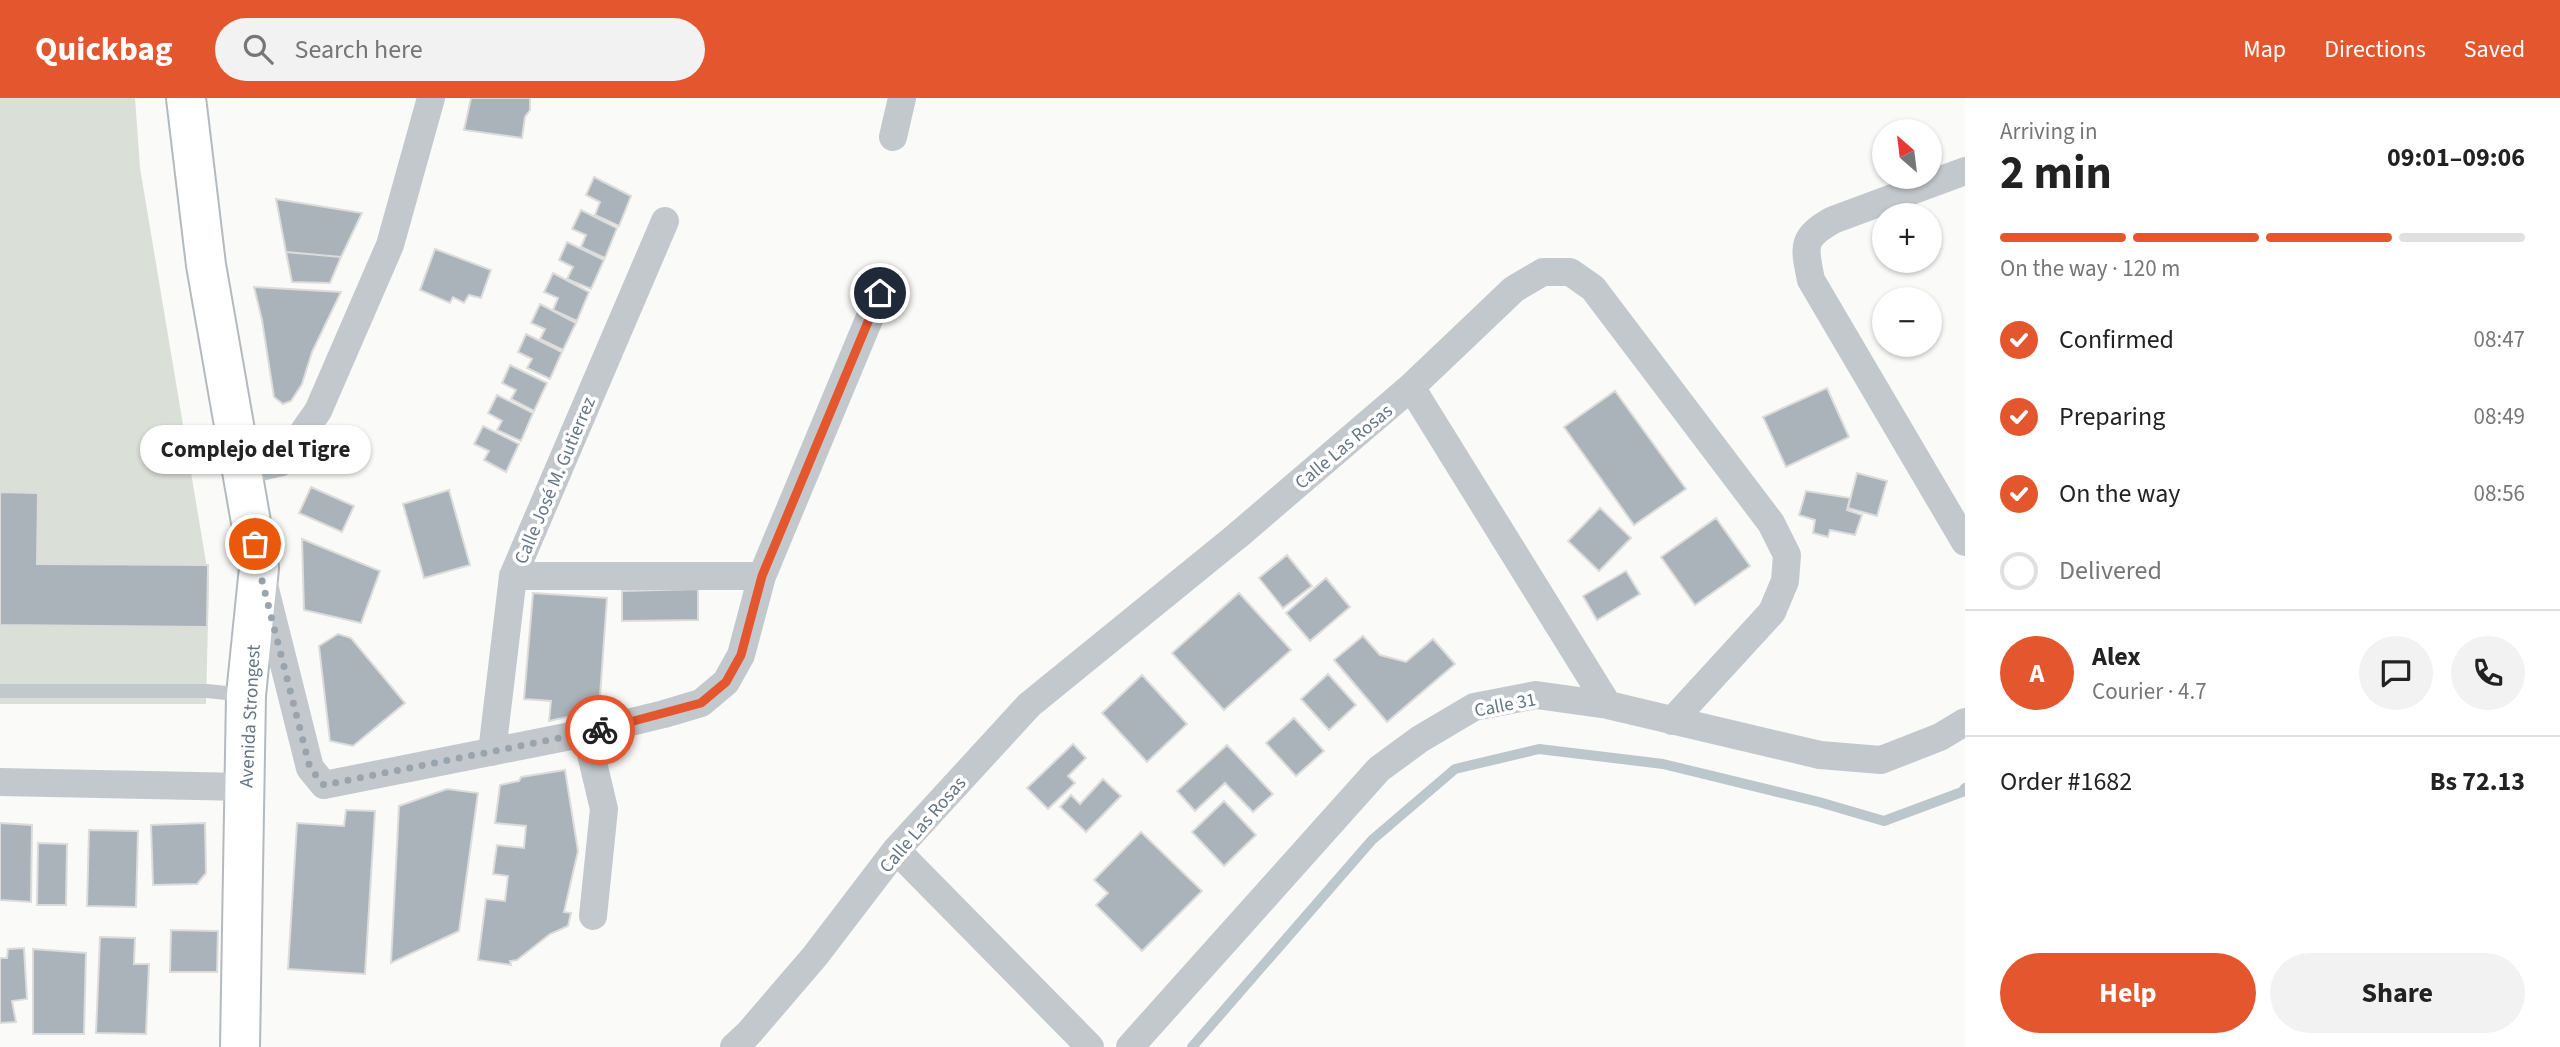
<!DOCTYPE html>
<html lang="en">
<head>
<meta charset="utf-8">
<style>
  :root { --surface:#fff; --page:#f2f2f2; --text:#222; --muted:#767676; --line:#e0e0e0; --accent:#e4572e }
  body { margin:0; font-family:"Source Sans 3",sans-serif; background:var(--page); color:var(--text); height:100vh; display:flex; flex-direction:column; font-size:26px; white-space:nowrap }
  * { box-sizing:border-box; margin:0 }
  p { font-size:23px; color:var(--muted) }
  .icon { flex:none; width:38px; height:38px; fill:none; stroke:currentColor; stroke-width:2; stroke-linecap:round; stroke-linejoin:round }
  .map { position:relative; flex:1; overflow:hidden }
  .panel { display:flex; flex-direction:column; background:var(--surface); width:595px }
  .panel>* { flex:none }
  .needle { width:46px; rotate:332deg }
  .controls { position:absolute; left:1872px; top:21px; display:grid; gap:14px }
  .controls a { display:grid; place-items:center; width:70px; height:70px; border-radius:50%; background:var(--surface); box-shadow:0 2px 5px #0004; font-size:35px }
  .pin { position:absolute; display:grid; place-items:center; width:60px; height:60px; color:#fff; margin:-30px; border:4px solid #fff; border-radius:50%; box-shadow:0 2px 7px #0007 }
  .courier { position:absolute; display:grid; place-items:center; width:70px; height:70px; margin:-35px; border:5px solid #e4572e; border-radius:50%; background:#fff; color:#222; box-shadow:0 2px 9px #0007 }
  .bubble { position:absolute; height:49px; border-radius:24px; background:var(--surface); box-shadow:0 2px 5px #0004; font-size:23px; font-weight:700; line-height:49px; text-align:center }
  .head em { font-style:normal; font-weight:700 }
  .head div { display:flex; flex-direction:column-reverse }
  .head { display:flex; align-items:center; justify-content:space-between; height:119px; padding:0 35px }
  h1 { font-size:46px; font-weight:700; line-height:52px }
  .bar { display:grid; grid-template-columns:repeat(4,1fr); gap:10px 7px; align-content:center; height:84px; padding:0 35px }
  .bar i { height:9px; border-radius:5px; background:var(--line) }
  .bar .active { background:var(--accent) }
  .bar p { grid-column:span 4 }
  .line { display:flex; align-items:center; gap:18px; padding:0 35px; border-top:2px solid var(--line) }
  .line div { flex:1 }
  .round { display:grid; place-items:center; flex:none; width:74px; height:74px; border-radius:37px; background:var(--page) }
  ol { padding:0 35px; list-style:none }
  li { display:flex; align-items:center; gap:21px; height:77px }
  li p { margin-inline-start:auto }
  li .icon { padding:7px; border-radius:50%; background:var(--accent); color:#fff; stroke-width:4 }
  li:last-child { color:var(--muted) }
  li i { width:38px; height:38px; border:4px solid var(--line); border-radius:50% }
  .primary-button { display:flex; gap:14px; margin-top:auto; padding:14px 35px }
  .primary-button a { flex:1; height:80px; border-radius:42px; background:var(--accent); color:#fff; font-size:28px; font-weight:700; line-height:80px; text-align:center }
  .primary-button a+a { background:var(--page); color:var(--text) }
  header { display:flex; align-items:center; gap:42px; box-sizing:border-box; height:98px; padding:0 35px; background:var(--accent); color:#fff }
  header strong { font-size:33px }
  nav { display:flex; gap:38px; margin-inline-start:auto; font-size:24px }
  .search { width:490px; height:63px; background:var(--page); display:flex; align-items:center; gap:18px; box-sizing:border-box; padding:0 24px; border-radius:38px; color:var(--muted); font-size:26px }
  main { display:flex; flex:1; min-height:0 }
  .map>svg:first-child { display:block }
</style>
</head>
<body>
<header>
<strong>Quickbag</strong>
<div class="search"><svg class="icon" aria-label="search" viewBox="0 0 24 24"><circle cx="10" cy="10" r="6"/><path d="M15 15l6 6"/></svg>Search here</div>
<nav><a>Map</a><a>Directions</a><a>Saved</a></nav>
</header>
<main>
<div class="map">
<svg width="1965" height="949" viewBox="0 0 1965 949">
  <rect width="100%" height="100%" fill="#fafaf8"/>
  <path fill="#dadfd7" d="M0 0H135L140 70 209 482 206 606H0Z"/>
  <g fill="none" stroke-linecap="round" stroke-linejoin="round">
    <path stroke="#bbc7cb" stroke-width="10" d="M1192 949 1372 742 1455 671 1539 651 1663 666 1819 704 1884 723 1962 694 1965 690"/>
  </g>
  <path fill="#aab3b9" stroke="#dcdcda" stroke-width="2" d="M471 0H530V12L525 19 522 40 464 32Z
    M594 79 631 98 619 128 595 117 600 104 586 97Z
    M276 101 362 115 341 159 286 154Z
    M581 112 617 130 605 160 581 149 586 137 572 131Z
    M567 144 604 162 591 191 567 181 573 169 559 162Z
    M435 151 491 172 481 200 469 197 464 205 453 199 450 205 420 192Z
    M286 154 341 159 330 185 292 184Z
    M553 175 589 194 577 223 553 212 558 200 544 194Z
    M254 189 341 194 312 254 302 286 291 303 283 306 274 299 262 222Z
    M540 206 576 225 563 252 540 241 545 231 531 225Z
    M526 236 562 254 550 281 527 270 532 261 518 254Z
    M510 267 547 285 534 313 511 301 516 292 502 285Z
    M1827 290 1849 339 1786 369 1763 319Z
    M1615 293 1686 391 1634 427 1564 329Z
    M497 297 533 315 521 343 497 332 502 323 488 315Z
    M483 328 519 346 506 374 484 362 489 353 474 346Z
    M1857 375 1887 383 1877 418 1848 410Z
    M311 389 354 408 342 434 299 415Z
    M449 392 470 467 424 480 403 406Z
    M1806 393 1850 400 1847 412 1862 417 1855 437 1830 432 1828 439 1813 435 1815 422 1799 417Z
    M0 394 38 395 37 466 208 467 207 529 0 527Z
    M1600 410 1631 440 1599 473 1568 443Z
    M1716 420 1750 468 1695 507 1661 459Z
    M302 441 380 473 361 525 304 512Z
    M1287 457 1312 488 1283 510 1259 480Z
    M1626 473 1640 496 1597 522 1583 498Z
    M1326 480 1350 509 1310 543 1286 515Z
    M698 491V522L622 523V493Z
    M533 495 607 500 599 612 549 623 551 603 524 601Z
    M1239 495 1291 552 1224 612 1172 555Z
    M338 536 351 540 405 605 353 648 330 643 319 548Z
    M1363 538 1380 557 1406 564 1433 541 1455 566 1387 624 1334 562Z
    M1328 576 1356 607 1329 632 1301 601Z
    M1142 577 1187 626 1147 664 1102 615Z
    M1294 620 1324 653 1296 678 1266 645Z
    M1073 646 1086 660 1068 678 1075 685 1048 711 1027 690Z
    M1227 647 1273 696 1253 714 1225 685 1195 713 1177 693Z
    M565 672 578 753 564 814 571 815 568 828 550 836 517 862 510 863 511 867 478 862 486 801 505 803 508 778 493 776 497 747 524 750 526 728 495 725 500 687 519 683 521 679Z
    M1103 681 1121 698 1086 734 1060 709 1071 697 1080 706Z
    M447 691 478 695 459 833 391 865 399 708Z
    M1224 703 1256 737 1224 768 1192 734Z
    M346 712 375 713 365 876 288 871 297 725 344 728Z
    M0 725 32 727 31 804 0 802Z
    M205 725 206 775 197 786 153 787 151 727Z
    M89 732 138 733 136 809 87 808Z
    M1141 734 1202 793 1142 853 1096 807 1108 795 1094 782Z
    M38 745 67 746 66 807H37Z
    M171 832 218 833 217 874H170Z
    M100 839 135 840 134 866H149L146 936 96 935Z
    M24 850 27 901 12 903 16 924 0 925V860H7L8 851Z
    M33 851 86 855 84 936H33Z"/>
  <g fill="none" stroke-linecap="round" stroke-linejoin="round">
    <defs>
      <path id="secondary" d="M186 0 206 167 259 470 246 597 240 949"/>
    </defs>
    <use href="#secondary" stroke="#b3babf" stroke-width="42"/>
    <path stroke="#c3c8cc" stroke-width="14" d="M0 593H207L245 597"/>
    <path stroke="#c3c8cc" stroke-width="28" d="M893 39 902 0
      M1965 73 1833 122C1801 140 1804 148 1811 182L1965 444
      M1411 289 1608 607
      M243 373 282 364 318 313 390 147 431 0
      M513 478H762
      M264 487 310 670 324 687 586 635 664 616 701 605 726 584 741 557 762 478 880 195
      M586 635 604 711 593 818
      M492 654 513 478 665 123
      M0 684 245 689
      M896 752 1090 949
      M734 949 749 935 815 858 896 752 1029 607 1237 438 1411 289 1514 191 1543 174H1570L1593 190 1771 425 1787 457 1785 483 1772 514 1672 623
      M1130 949 1379 671 1420 641 1474 609 1536 597 1608 607 1820 657 1881 662 1940 639 1965 624"/>
    <use href="#secondary" stroke="#fff" stroke-width="38"/>
  </g>
  <g fill="none" stroke-linecap="round" stroke-linejoin="round">
    <path stroke="#99a4ac" stroke-width="7" stroke-dasharray="0 12.6" d="M255 446 259 471 310 670 324 687 600 632"/>
    <path stroke="#e4572e" stroke-width="9" d="M600 632 701 605 726 584 741 557 762 478 880 195"/>
  </g>
  <g text-anchor="middle" stroke-width="7" stroke-linejoin="round" paint-order="stroke">
    <g font-size="19" fill="#657683" stroke="#fff">
      <text transform="translate(1343 348) rotate(-40)" y="7">Calle Las Rosas</text>
      <text transform="translate(554 382) rotate(-67)" y="7">Calle José M. Gutierrez</text>
      <text transform="translate(1505 606) rotate(-11)" y="7">Calle 31</text>
      <text transform="translate(249 618) rotate(-87)" y="7">Avenida Strongest</text>
      <text transform="translate(922 726) rotate(-49)" y="7">Calle Las Rosas</text>
    </g>
  </g>
</svg>
<div class="controls">
<a><svg class="needle" viewBox="-14 -14 28 28"><path d="M0-13l5 13h-10z" fill="#e53935"/><path d="M0 13l5-13h-10z" fill="#767676"/></svg></a>
<a>+</a>
<a>−</a>
</div>
<div class="pin" style="left:255px;top:446px;background:#ea580c"><svg class="icon" aria-label="bag" viewBox="0 0 24 24"><path d="M5 8h14l-1 12H6zM9 8a3 3 0 0 1 6 0"/></svg></div>
<div class="pin" style="left:880px;top:195px;background:#1f2937"><svg class="icon" aria-label="home" viewBox="0 0 24 24"><path d="M3 11l9-7 9 7M6 9v11h12V9"/></svg></div>
<div class="courier" style="left:600px;top:632px"><svg class="icon" aria-label="bike" viewBox="0 0 24 24"><circle cx="6" cy="16" r="4"/><circle cx="18" cy="16" r="4"/><path d="M6 16l4-8h5l3 8M10 8l3 8H6M13 5h3"/></svg></div>
<div class="bubble" style="left:140px;top:327px;width:231px">Complejo del Tigre</div>
</div>
<section class="panel">
<div class="head"><div><h1>2 min</h1><p>Arriving in</p></div><em>09:01–09:06</em></div>
<div class="bar"><i class="active"></i><i class="active"></i><i class="active"></i><i></i><p>On the way · 120 m</p></div>
<ol>
<li><svg class="icon" aria-label="check" viewBox="0 0 24 24"><path d="M5 12l5 5 9-10"/></svg>Confirmed<p>08:47</p></li>
<li><svg class="icon" aria-label="check" viewBox="0 0 24 24"><path d="M5 12l5 5 9-10"/></svg>Preparing<p>08:49</p></li>
<li><svg class="icon" aria-label="check" viewBox="0 0 24 24"><path d="M5 12l5 5 9-10"/></svg>On the way<p>08:56</p></li>
<li><i></i>Delivered</li>
</ol>
<div class="line" style="height:126px"><b class="round" style="background:var(--accent);color:#fff">A</b><div><b>Alex</b><p>Courier · 4.7</p></div><a class="round"><svg class="icon" aria-label="chat" viewBox="0 0 24 24"><path d="M4 5h16v11H9l-5 4z"/></svg></a><a class="round"><svg class="icon" aria-label="phone" viewBox="0 0 24 24"><path d="M5 4h4l2 5-3 2q2 4 5 5l2-3 5 2v4C11 20 4 13 5 4z"/></svg></a></div>
<div class="line" style="height:91px"><div>Order #1682</div><b>Bs 72.13</b></div>
<div class="primary-button"><a>Help</a><a>Share</a></div>
</section>
</main>
</body>
</html>
